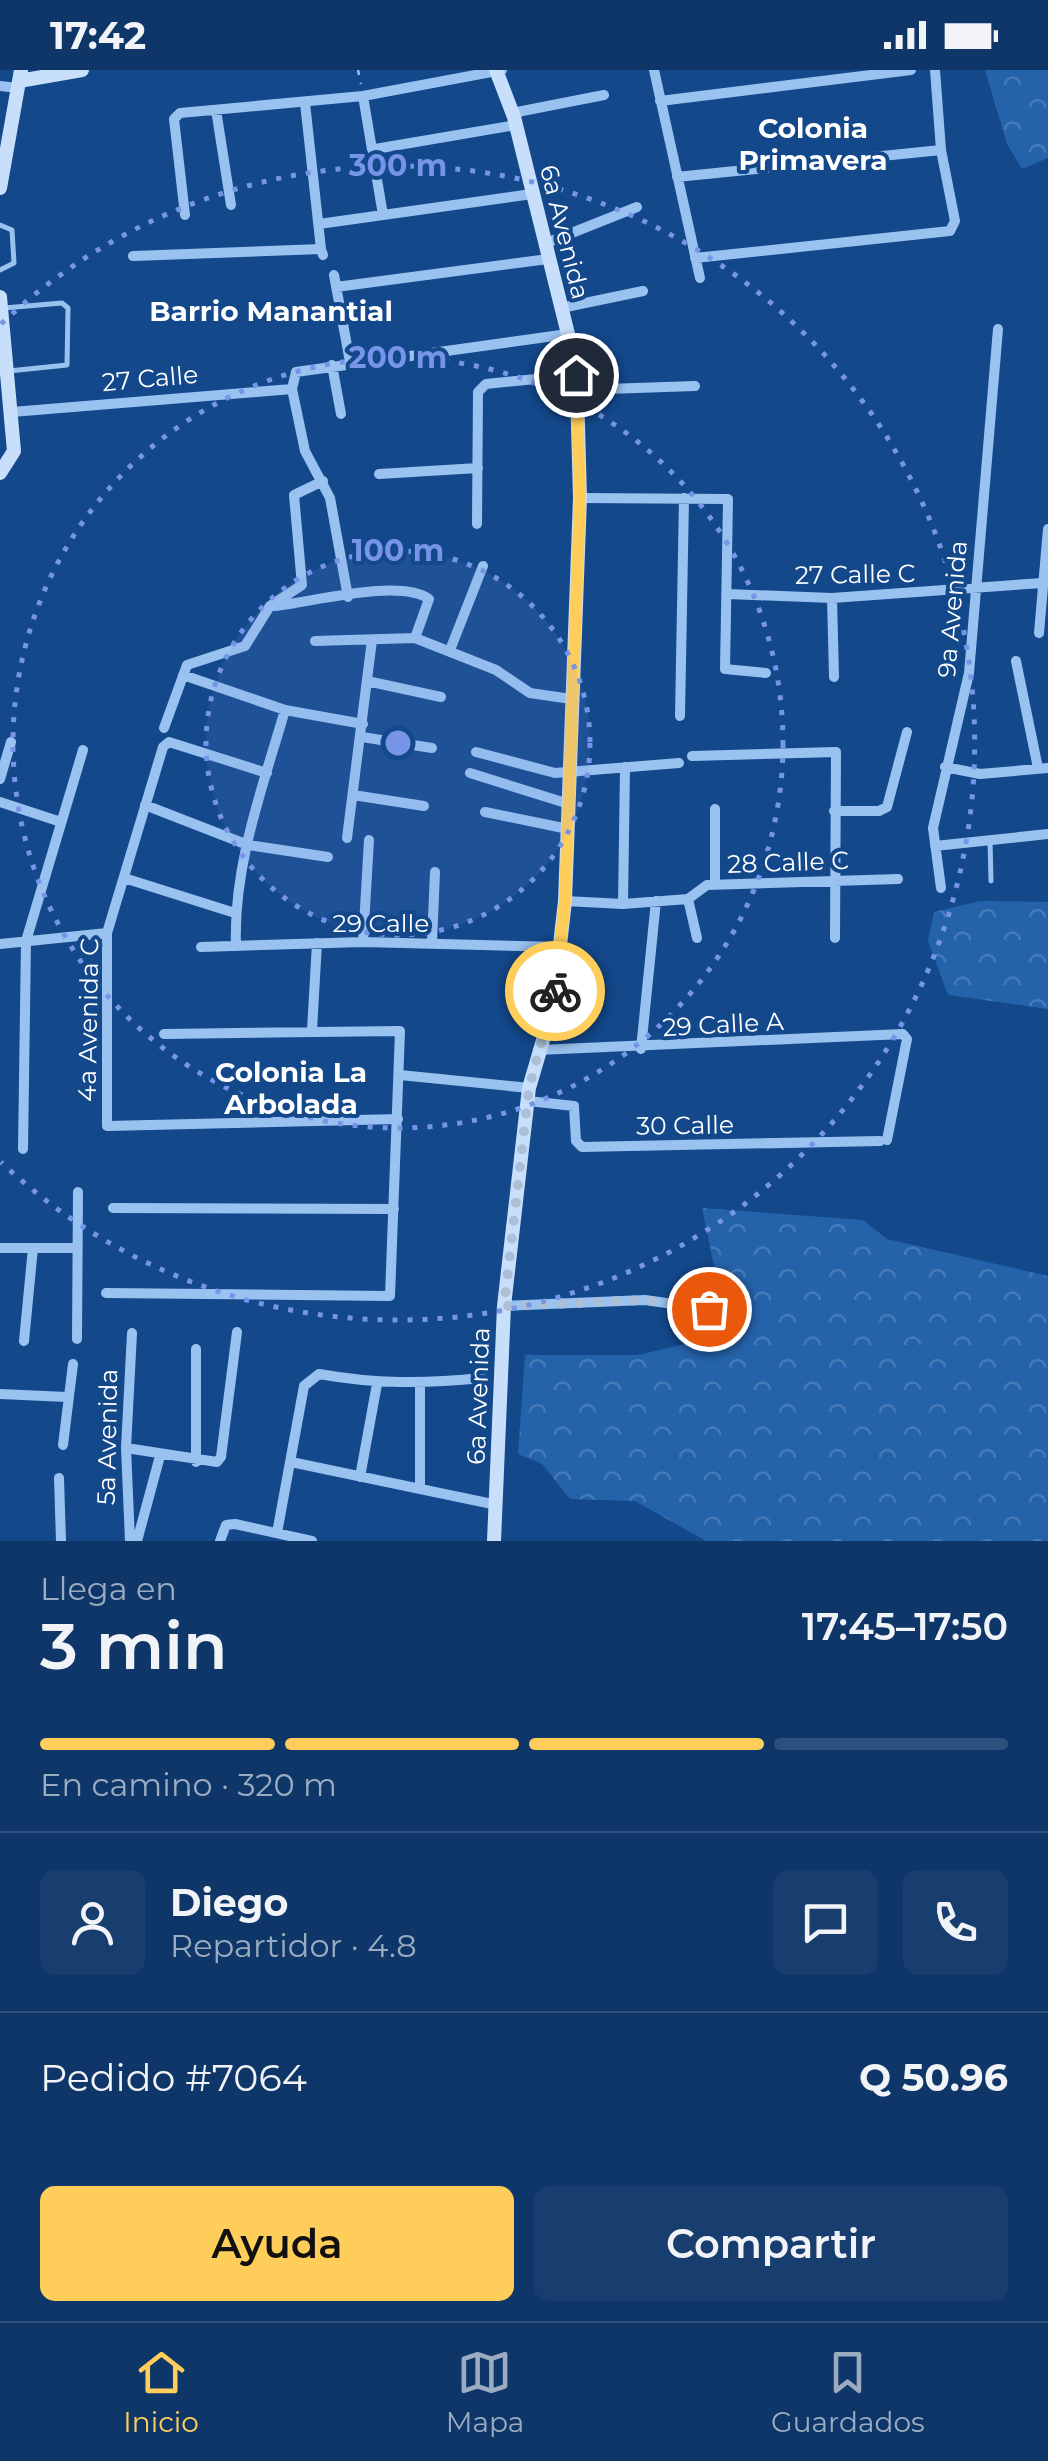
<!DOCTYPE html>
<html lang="es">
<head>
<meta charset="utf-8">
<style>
  :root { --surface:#0e3668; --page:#173e6e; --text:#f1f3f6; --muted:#9babc0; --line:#2e507c; --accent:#ffce5a }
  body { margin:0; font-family:Montserrat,sans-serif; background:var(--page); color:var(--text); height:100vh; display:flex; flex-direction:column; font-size:38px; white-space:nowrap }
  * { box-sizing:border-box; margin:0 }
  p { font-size:32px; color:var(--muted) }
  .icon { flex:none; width:55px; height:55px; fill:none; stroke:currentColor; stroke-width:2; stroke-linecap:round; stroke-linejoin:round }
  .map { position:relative; height:1471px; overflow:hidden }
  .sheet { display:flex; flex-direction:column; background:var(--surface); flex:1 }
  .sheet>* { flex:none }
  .pin { position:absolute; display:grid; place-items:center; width:85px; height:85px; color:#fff; margin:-42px; border:5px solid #fff; border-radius:50%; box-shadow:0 2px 10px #0007 }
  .courier { position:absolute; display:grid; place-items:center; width:100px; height:100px; margin:-50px; border:8px solid #ffce5a; border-radius:50%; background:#fff; color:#222; box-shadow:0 2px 12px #0007 }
  .overview em { font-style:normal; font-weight:600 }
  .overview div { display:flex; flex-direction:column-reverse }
  .overview { display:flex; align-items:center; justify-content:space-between; height:170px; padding:0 40px }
  h1 { font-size:65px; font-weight:600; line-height:75px }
  .bar { display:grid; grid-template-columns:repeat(4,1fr); gap:15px 10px; align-content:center; height:120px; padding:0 40px }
  .bar i { height:12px; border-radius:8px; background:var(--line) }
  .bar .current { background:var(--accent) }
  .bar p { grid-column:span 4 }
  .line { display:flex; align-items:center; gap:25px; padding:0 40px; border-top:2px solid var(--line) }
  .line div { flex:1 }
  .round { display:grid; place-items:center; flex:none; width:105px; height:105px; border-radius:15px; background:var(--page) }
  .cta { display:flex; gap:20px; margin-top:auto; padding:20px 40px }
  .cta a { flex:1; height:115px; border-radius:15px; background:var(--accent); color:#111; font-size:40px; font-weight:600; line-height:115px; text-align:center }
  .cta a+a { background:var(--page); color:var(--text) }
  .status { display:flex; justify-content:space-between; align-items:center; height:70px; padding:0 50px; background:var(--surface); direction:ltr }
  .status svg { height:28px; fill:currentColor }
  .tabs { display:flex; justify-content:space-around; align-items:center; height:140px; border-top:2px solid var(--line); background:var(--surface); font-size:28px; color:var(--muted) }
  .tabs a { display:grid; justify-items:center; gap:5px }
  .tabs .current { color:var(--accent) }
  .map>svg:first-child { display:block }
</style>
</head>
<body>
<div class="status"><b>17:42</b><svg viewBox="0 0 49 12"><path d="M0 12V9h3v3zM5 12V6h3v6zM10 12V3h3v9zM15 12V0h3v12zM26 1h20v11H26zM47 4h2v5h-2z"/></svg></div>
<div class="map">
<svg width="1048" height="1471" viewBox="0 0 1048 1471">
  <defs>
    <pattern id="forest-crowns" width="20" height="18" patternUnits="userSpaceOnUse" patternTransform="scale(2.5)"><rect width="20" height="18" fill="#2462aa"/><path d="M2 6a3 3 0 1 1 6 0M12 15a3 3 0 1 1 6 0" fill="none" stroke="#457ab7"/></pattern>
  </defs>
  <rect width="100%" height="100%" fill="#13488b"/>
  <path fill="url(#forest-crowns)" d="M985 0H1048V88L1022 99 1007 74Z
    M980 831 1048 832V939L948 925 928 871 934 842Z
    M702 1138 863 1150 887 1169 1048 1206V1471H706L635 1431 570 1429 542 1394 518 1384 525 1285H638L728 1264Z"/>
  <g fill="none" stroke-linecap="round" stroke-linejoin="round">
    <path stroke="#9ac2f1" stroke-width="2.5" stroke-dasharray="5 8" stroke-linecap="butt" d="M358 0 361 14"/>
    <path stroke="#9ac2f1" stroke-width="5" d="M0 155 12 160 14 193 0 200
      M4 238 62 233 68 238 67 295 9 301
      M990 770 991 811"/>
    <path stroke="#9ac2f1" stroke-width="10" d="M654 0 700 208
      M0 16 18 18
      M363 26 383 145
      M660 31 911 0
      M305 33 321 179
      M216 40 231 135
      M512 43 604 25
      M375 79 516 55
      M677 107 941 80
      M185 145 174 49 180 43 363 26 502 0
      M319 154 532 124
      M544 174 637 137
      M133 186 321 179 323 185
      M695 188 950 161 955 151 941 80 935 0
      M334 205 350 292
      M336 217 548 189
      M561 238 643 221
      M332 295 341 344
      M577 320 695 316
      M12 342 292 319
      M379 404 478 398
      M580 428 728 429 725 599 766 603
      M477 454 478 322 486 314 576 305
      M728 524 832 528 1042 513
      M348 527 330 428 305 381 292 319 296 302 568 264
      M832 528 834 607
      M275 536C312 532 400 508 429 529L415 568
      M1039 563 1048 459
      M315 571 415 568 496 600 530 623 571 629
      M450 580 483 496
      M1016 591 1038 698
      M183 605 285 640 363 654
      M367 611 441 627
      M680 646 684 428
      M164 658 187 595 245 576 270 536 302 515 294 425 323 411
      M362 667 432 678
      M476 682 555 703 679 693
      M692 686 836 682 835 868
      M945 697 980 704 1048 698
      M267 703 169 672 163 677 107 863V1056L398 1049
      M470 703 569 734
      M0 709 11 672
      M353 725 424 736
      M0 732 61 752
      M145 735 248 775 328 787
      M834 741H879L887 737 907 662
      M485 742 568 759
      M347 768 372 570
      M935 776 1048 764
      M124 808 235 843
      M715 815V739
      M941 818 933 758 969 603 998 259
      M688 829 697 868
      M565 831 623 834 688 829 707 815 898 809
      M623 834 625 697
      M363 872 369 770
      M432 872 435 802
      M0 874 107 863
      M236 875C233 796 263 716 285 640
      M201 877 363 872 561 877
      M312 960 317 873
      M641 979 656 831
      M538 980 903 964 907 969 887 1070
      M400 1005 529 1018
      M528 1031 574 1036 576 1071 582 1077 880 1071
      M23 1079 26 871 83 680
      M113 1138 394 1139
      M0 1178H76
      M106 1223 390 1226 400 961 164 964
      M504 1236 645 1230 709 1239
      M77 1269 78 1122
      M24 1271 33 1178
      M420 1315V1419
      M0 1324 67 1327
      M63 1375 73 1294
      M126 1378 217 1392 221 1387 237 1262
      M196 1392V1279
      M291 1392 497 1435
      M360 1407 377 1314
      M59 1408 61 1471
      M277 1463 304 1316 319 1304C375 1314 424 1314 482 1308
      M130 1471 126 1378 132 1263
      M137 1471 160 1386
      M220 1471 226 1455 235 1454 312 1471"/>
    <path stroke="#c8dffb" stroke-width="14" d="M19 11 82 0
      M0 118 21 0
      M0 227 14 381 0 403
      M494 1471 504 1236 529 1018 553 936 565 831 580 428 577 320 568 264 514 47 496 0"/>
  </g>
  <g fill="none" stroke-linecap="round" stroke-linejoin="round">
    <path stroke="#acbfd6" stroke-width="10" stroke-dasharray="0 18" d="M555 921 529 1018 504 1236 645 1230 709 1239"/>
    <path stroke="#ffce5a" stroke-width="12" d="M555 921 565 831 580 428 576 305"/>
  </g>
  <circle cx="398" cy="673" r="192" fill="#7795e8" fill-opacity=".12"/>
  <g fill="none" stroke="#7795e8" stroke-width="5" stroke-dasharray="5 10">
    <circle cx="398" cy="673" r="192"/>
    <circle cx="398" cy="673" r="385"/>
    <path d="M1 254A577 577 0 1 1 1 1092"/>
  </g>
  <g text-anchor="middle" stroke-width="8" stroke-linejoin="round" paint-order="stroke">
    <g font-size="25" fill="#fff" stroke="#13488b">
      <text transform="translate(565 162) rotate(76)" y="9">6a Avenida</text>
      <text transform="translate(150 308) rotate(-5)" y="9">27 Calle</text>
      <text transform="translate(855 504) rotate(-1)" y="9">27 Calle C</text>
      <text transform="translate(952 539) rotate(-85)" y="9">9a Avenida</text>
      <text transform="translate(788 792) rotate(-2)" y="9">28 Calle C</text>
      <text x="381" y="862">29 Calle</text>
      <text transform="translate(88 950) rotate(-89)" y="9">4a Avenida C</text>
      <text transform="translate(723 954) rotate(-3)" y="9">29 Calle A</text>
      <text transform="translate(685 1055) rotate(-1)" y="9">30 Calle</text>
      <text transform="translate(478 1326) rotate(-88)" y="9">6a Avenida</text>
      <text transform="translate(107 1367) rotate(-89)" y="9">5a Avenida</text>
    </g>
    <g font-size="28" font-weight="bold" fill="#fff" stroke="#13488b">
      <text x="813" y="68">Colonia<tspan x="813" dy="32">Primavera</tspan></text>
      <text x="271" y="251">Barrio Manantial</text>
      <text x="291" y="1012">Colonia La<tspan x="291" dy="32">Arbolada</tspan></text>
    </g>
  </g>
  <circle cx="398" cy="673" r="15" fill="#7795e8" stroke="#13488b" stroke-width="5"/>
  <g font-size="30" text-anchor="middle" font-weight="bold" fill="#7795e8" stroke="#13488b" stroke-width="8" stroke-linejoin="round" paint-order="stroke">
    <text x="398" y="106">300 m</text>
    <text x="398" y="298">200 m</text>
    <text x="398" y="491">100 m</text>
  </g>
</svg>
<div class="pin" style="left:709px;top:1239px;background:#ea580c"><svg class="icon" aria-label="bag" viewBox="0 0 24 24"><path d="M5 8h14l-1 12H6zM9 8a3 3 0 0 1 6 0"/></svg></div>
<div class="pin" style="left:576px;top:305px;background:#1f2937"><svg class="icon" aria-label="home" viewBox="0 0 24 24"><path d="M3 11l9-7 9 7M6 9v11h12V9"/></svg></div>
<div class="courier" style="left:555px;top:921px"><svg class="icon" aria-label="bike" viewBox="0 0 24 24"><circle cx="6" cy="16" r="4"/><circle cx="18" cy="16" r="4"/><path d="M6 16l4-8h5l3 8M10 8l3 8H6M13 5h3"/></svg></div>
</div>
<section class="sheet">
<div class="overview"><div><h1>3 min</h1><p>Llega en</p></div><em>17:45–17:50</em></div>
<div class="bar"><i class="current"></i><i class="current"></i><i class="current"></i><i></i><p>En camino · 320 m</p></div>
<div class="line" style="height:180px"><a class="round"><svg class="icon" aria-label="person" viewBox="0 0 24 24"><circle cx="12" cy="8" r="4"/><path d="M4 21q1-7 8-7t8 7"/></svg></a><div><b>Diego</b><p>Repartidor · 4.8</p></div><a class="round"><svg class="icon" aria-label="chat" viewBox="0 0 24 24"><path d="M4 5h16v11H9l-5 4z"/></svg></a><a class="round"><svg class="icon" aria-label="phone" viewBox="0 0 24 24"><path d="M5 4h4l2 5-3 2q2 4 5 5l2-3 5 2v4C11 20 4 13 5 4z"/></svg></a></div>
<div class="line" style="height:130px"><div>Pedido #7064</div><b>Q 50.96</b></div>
<div class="cta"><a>Ayuda</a><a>Compartir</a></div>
</section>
<nav class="tabs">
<a class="current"><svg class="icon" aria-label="home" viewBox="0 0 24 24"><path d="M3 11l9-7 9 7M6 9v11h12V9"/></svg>Inicio</a>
<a><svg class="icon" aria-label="map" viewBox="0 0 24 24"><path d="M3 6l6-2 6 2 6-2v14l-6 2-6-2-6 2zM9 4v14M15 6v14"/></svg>Mapa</a>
<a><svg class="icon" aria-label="saved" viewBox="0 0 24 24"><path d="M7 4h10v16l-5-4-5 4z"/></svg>Guardados</a>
</nav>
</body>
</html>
